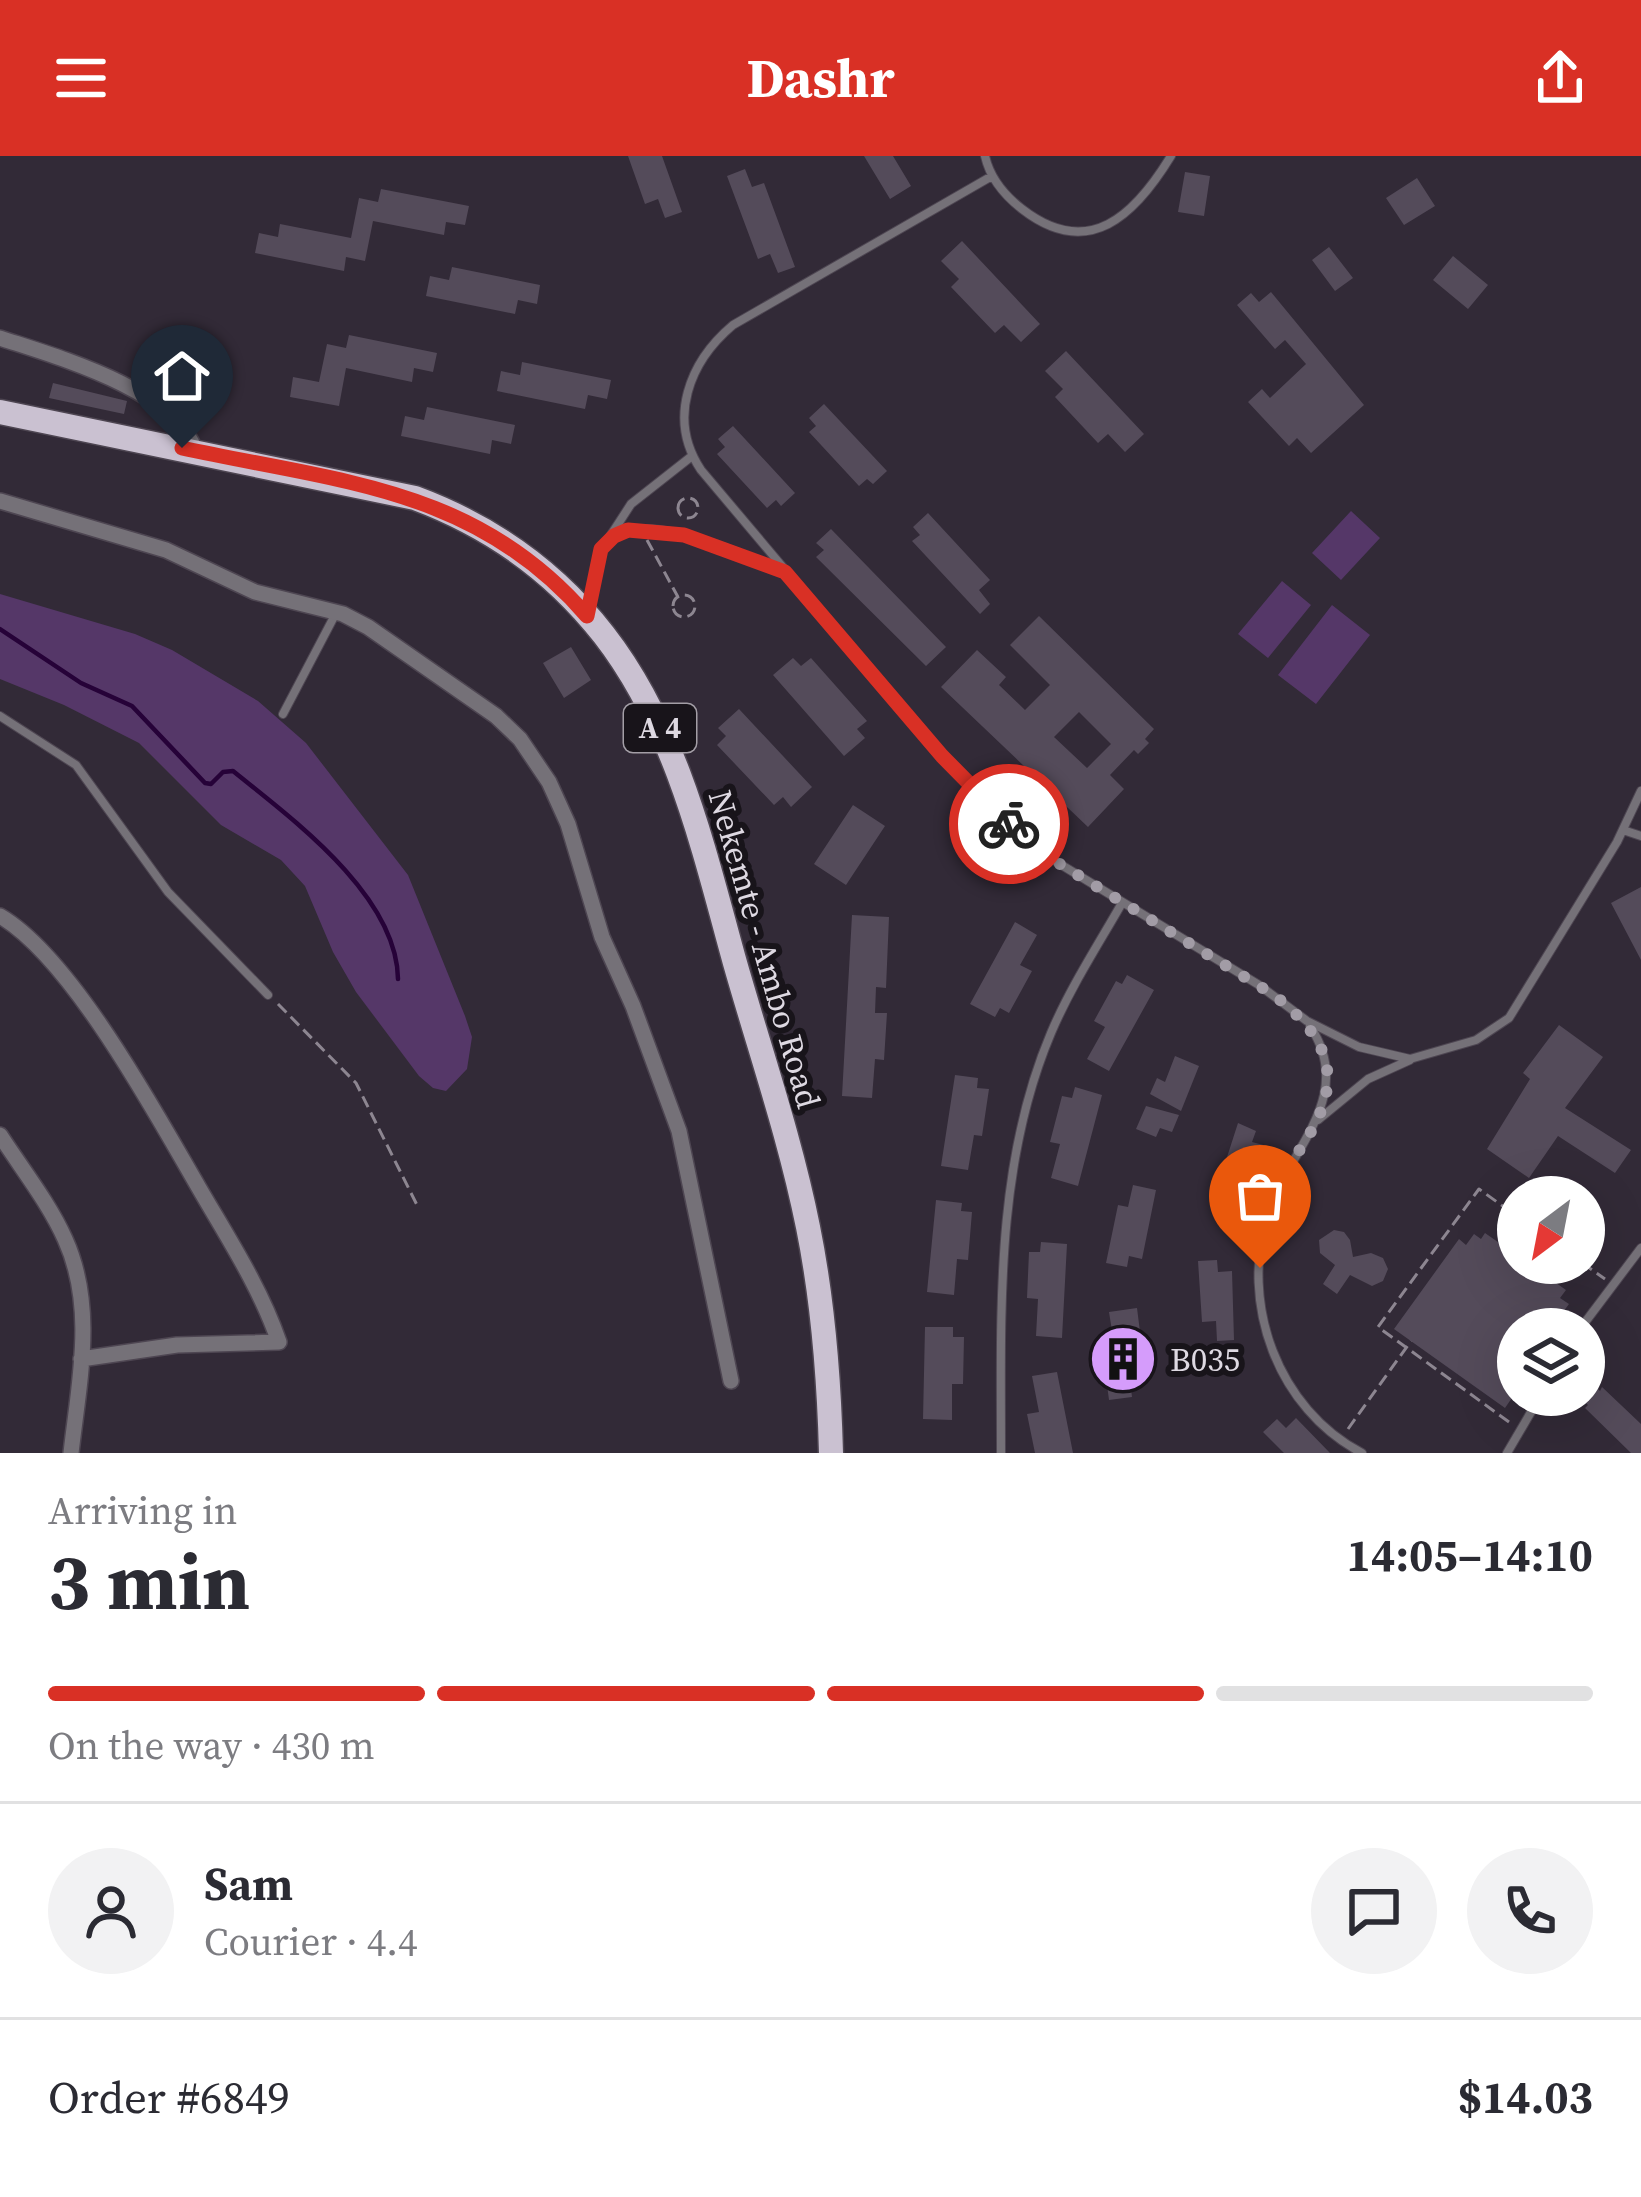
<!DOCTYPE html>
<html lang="en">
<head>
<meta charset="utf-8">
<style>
  :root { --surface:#fff; --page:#f2f2f3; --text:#2b2b33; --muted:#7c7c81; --line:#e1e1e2; --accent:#d93025 }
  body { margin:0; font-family:"Source Serif 4",serif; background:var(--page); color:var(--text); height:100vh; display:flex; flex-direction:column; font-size:45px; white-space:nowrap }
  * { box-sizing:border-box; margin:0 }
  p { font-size:39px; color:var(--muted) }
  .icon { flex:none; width:66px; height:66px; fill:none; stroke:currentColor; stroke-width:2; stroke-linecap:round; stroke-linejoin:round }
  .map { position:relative; height:1297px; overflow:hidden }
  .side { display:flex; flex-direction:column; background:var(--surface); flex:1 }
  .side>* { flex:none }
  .needle { width:78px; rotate:212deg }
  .fabs { position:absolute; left:1497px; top:1020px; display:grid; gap:24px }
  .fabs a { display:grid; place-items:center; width:108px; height:108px; border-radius:50%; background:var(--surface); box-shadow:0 12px 48px #0002; font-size:60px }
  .pin { position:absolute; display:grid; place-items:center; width:102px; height:102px; color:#fff; margin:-123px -51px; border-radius:50% 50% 50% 0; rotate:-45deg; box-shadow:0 0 12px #0007 }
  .pin .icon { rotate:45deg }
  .courier { position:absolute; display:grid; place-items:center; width:120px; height:120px; margin:-60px; border:9px solid #d93025; border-radius:50%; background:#fff; color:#222; box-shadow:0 3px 15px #0007 }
  .summary em { font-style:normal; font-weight:700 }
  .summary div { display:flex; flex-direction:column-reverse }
  .summary { display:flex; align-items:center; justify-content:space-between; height:204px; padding:0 48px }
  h1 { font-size:78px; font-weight:700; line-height:90px }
  .bar { display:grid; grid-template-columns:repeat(4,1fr); gap:18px 12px; align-content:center; height:144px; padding:0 48px }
  .bar i { height:15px; border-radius:9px; background:var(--line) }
  .bar .on { background:var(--accent) }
  .bar p { grid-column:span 4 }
  .line { display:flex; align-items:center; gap:30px; padding:0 48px; border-top:3px solid var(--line) }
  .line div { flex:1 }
  .round { display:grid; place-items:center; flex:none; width:126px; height:126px; border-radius:63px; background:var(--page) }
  header { display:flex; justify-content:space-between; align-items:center; height:156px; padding:0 48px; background:var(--accent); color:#fff; font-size:54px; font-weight:700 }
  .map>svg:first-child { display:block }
</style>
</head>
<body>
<header><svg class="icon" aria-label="menu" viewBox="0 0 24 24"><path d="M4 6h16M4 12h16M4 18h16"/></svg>Dashr<svg class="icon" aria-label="share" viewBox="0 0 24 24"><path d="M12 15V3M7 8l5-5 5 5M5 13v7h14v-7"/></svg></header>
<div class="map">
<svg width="1641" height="1297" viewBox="0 0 1641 1297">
  <rect width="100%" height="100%" fill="#322a37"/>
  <path fill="#553768" d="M1351 355 1380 382 1341 424 1312 397Z
    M1282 425 1311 449 1268 502 1238 478Z
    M0 438 135 478 172 494 258 545 306 587 408 719 465 860 472 881 467 913 446 935 433 932 419 920 356 836 333 796 305 730 281 704 221 669 139 587 64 549 0 523Z
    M1332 449 1370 479 1316 548 1278 519Z"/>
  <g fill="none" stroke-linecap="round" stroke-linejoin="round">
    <path stroke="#260238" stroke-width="4.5" d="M0 473 81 527 132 550 205 627 211 628 223 616 233 615C291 662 397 739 398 823"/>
  </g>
  <path fill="#544b5a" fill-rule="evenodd" d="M628 0H662L682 56 665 62 658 43 645 48Z
    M864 0H893L911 30 890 43Z
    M745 13 752 31 764 27 795 111 778 117 770 98 758 103 727 20Z
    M1185 16 1210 20 1204 60 1178 56Z
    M1417 22 1435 50 1404 69 1386 42Z
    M381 33 469 50 465 69 446 66 444 79 373 65 365 105 346 101 344 115 255 97 259 77 278 81 280 68 351 82 359 42 378 46Z
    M962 85 1040 168 1021 186 1004 169 995 177 951 131 959 123 941 105Z
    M1329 91 1353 122 1335 135 1312 104Z
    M1453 100 1488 129 1468 153 1433 124Z
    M452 111 540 129 537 148 518 144 515 158 426 140 430 120 449 124Z
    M1271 136 1364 249 1311 297 1297 282 1289 290 1248 246 1262 233 1270 242 1306 208 1285 184 1275 193 1237 149 1251 137 1259 146Z
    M349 179 437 197 433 216 414 212 412 226 346 212 339 250 290 241 293 221 319 226 327 188 346 192Z
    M1066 195 1144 278 1125 296 1108 278 1098 287 1055 241 1063 233 1045 215Z
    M522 206 611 224 607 243 588 239 585 253 497 235 501 215 520 219Z
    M53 227 127 245 124 258 49 242Z
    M824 248 887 315 873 328 867 323 859 330 809 276 816 270 809 262Z
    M427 251 515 269 511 288 492 284 490 298 401 280 405 260 424 264Z
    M733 270 795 337 781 350 776 344 767 352 717 298 725 291 718 283Z
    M928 357 990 424 979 434 990 448 980 458 912 385 920 379 913 371Z
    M831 373 946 491 926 510 816 401 824 394 816 387Z
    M1039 460 1154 573 1145 583 1149 587 1138 598 1134 594 1110 619 1124 633 1088 671 941 531 977 494 1006 521 999 529 1025 554 1050 529 1010 489ZM1079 556 1111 588 1087 612 1054 581Z
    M571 491 591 524 564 542 543 507Z
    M793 502 801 510 811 502 867 565 857 573 865 582 844 600 773 519Z
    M739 553 812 631 791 651 783 641 774 649 717 589 726 580 718 572Z
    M853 649 885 670 846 729 814 708Z
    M1641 731V804L1611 747Z
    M852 759 889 761 886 832 876 831 875 857H887L884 904 875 903 872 942 842 940Z
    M1015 766 1037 779 1020 809 1032 815 1009 857 1000 852 995 861 970 848Z
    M1127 819 1154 834 1109 915 1087 903 1105 871 1094 865 1116 825 1122 828Z
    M1559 869 1603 901 1565 952 1631 994 1615 1017 1558 980 1529 1022 1487 993 1530 923 1523 917Z
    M1175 900 1199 910 1181 955 1150 938 1157 922 1165 926Z
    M955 919 978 922 977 932 989 933 982 980 974 979 968 1014 941 1010Z
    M1075 931 1102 939 1078 1030 1051 1022 1060 988 1050 986 1062 940 1072 942Z
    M1146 950 1179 959 1172 976 1160 972 1156 981 1136 973Z
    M1238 967 1256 975 1252 986 1267 990 1247 1049 1226 1041 1230 1031 1219 1026Z
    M1133 1029 1156 1034 1142 1103 1129 1100 1127 1111 1106 1107 1118 1049 1128 1051Z
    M936 1044 962 1047 961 1055 972 1056 968 1104 957 1103 954 1139 927 1136Z
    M1334 1074 1344 1076 1350 1084 1353 1101 1371 1097 1383 1102 1388 1113 1383 1125 1372 1130 1350 1119 1337 1138 1323 1128 1335 1109 1320 1097 1319 1084Z
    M1485 1077 1518 1100V1107H1528L1566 1134 1560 1142 1569 1148 1560 1160 1567 1165 1561 1173H1518V1233L1505 1252 1394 1173 1459 1083 1466 1089 1474 1078 1481 1083Z
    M1041 1086 1067 1088 1062 1182 1036 1180 1038 1143 1027 1142 1029 1096H1040Z
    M1217 1104 1218 1116 1232 1115 1234 1184 1217 1185 1216 1165 1202 1166 1198 1105Z
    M1137 1152 1146 1223 1130 1225 1132 1241 1109 1244 1101 1183 1113 1181 1109 1156Z
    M925 1171H953V1181H964L963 1228H952V1264L923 1263Z
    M1057 1216 1073 1297H1035L1027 1258 1039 1256 1032 1220Z
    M1592 1227 1600 1235 1602 1231 1641 1268V1297H1631L1585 1252 1588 1249 1579 1241Z
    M1296 1262 1330 1297H1284L1263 1276 1277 1263 1286 1272Z"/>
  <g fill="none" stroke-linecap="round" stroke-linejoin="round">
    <defs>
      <path id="service" d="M985 0C990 22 1004 39 1022 53 1089 105 1135 59 1171 0
        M992 20 733 169C689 206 667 263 701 314L942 600 1025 683 1050 702 1259 829 1307 865 1359 891 1410 903 1476 884 1509 862 1617 686 1641 635
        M609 382 631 348 692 300
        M590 450C594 431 594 401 606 387 639 348 746 401 784 415
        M283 558 336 457
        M0 560 76 609 168 736 268 839
        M1623 674 1641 680
        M1310 870C1357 941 1289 993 1268 1057 1239 1148 1278 1253 1362 1297
        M1318 964 1368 923 1410 904
        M1580 1173 1641 1092
        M1001 1297C1001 1156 995 1009 1051 877 1070 832 1098 789 1122 747
        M1507 1297 1541 1239"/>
      <path id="minor" d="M0 182C54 200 177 234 195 295
        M0 345 166 394 255 436 343 458 368 471 496 560 520 583 549 626 568 668 602 781 633 850 679 975 731 1225
        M0 760C72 802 156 958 199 1032 228 1082 260 1131 279 1186L177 1189 81 1203
        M0 979C22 1013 49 1047 65 1083 96 1151 79 1226 71 1297"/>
      <path id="trunk" d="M0 256 415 342C490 370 555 416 604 479 677 573 704 695 735 807 760 895 790 981 808 1071 823 1145 829 1221 831 1297"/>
    </defs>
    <use href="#service" stroke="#4e4652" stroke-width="10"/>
    <use href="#minor" stroke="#4e4652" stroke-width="18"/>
    <use href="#trunk" stroke="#4e4652" stroke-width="27"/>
    <path stroke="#8d8691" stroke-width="3" stroke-dasharray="12 6" stroke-linecap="butt" d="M678 352a10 10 0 1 1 20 0a10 10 0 1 1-20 0Z
      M647 384 678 441
      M673 450a11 11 0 1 1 22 0a11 11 0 1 1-22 0Z
      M278 848 356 927 417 1049
      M1582 1107 1605 1123
      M1509 1266 1378 1171 1479 1033 1518 1061
      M1348 1273 1411 1185"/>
    <use href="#service" stroke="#757178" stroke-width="8"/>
    <use href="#minor" stroke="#757178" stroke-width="15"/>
    <use href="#trunk" stroke="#cac1d1" stroke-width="24"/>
  </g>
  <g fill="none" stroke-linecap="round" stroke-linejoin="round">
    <path stroke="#a29ca6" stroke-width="12" stroke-dasharray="0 21.6" d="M1009 668 1050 702 1274 839C1318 874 1344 910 1316 966 1305 989 1288 1008 1278 1031 1267 1057 1263 1083 1260 1112"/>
    <path stroke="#d93025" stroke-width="15" d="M182 292C338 326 476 331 587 460L601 393 614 380 628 374 684 379 785 416 942 600 1009 668"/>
  </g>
  <defs>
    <symbol id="building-disc" viewBox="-11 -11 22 22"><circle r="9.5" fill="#d59cfb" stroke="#18141a"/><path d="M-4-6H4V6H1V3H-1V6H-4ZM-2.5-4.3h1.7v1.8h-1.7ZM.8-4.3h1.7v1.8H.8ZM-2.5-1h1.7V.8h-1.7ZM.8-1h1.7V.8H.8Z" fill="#111"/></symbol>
  </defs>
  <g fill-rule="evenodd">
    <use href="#building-disc" x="1085" y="1165" width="76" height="76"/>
  </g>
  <g text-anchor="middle" stroke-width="12" stroke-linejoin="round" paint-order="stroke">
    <rect fill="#18141a" stroke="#a39ea6" stroke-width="3" x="624" y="548" width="72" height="48" rx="9"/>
    <g font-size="30" font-weight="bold" fill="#ded9e2">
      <text x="660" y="582">A 4</text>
    </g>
    <g font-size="33" fill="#ded9e2" stroke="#18141a">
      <text transform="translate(765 793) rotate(74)" y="12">Nekemte - Ambo Road</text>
    </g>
    <g font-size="33" fill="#ded9e2" stroke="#18141a" text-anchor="start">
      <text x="1170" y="1215">B035</text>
    </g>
  </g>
</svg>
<div class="fabs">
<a><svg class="needle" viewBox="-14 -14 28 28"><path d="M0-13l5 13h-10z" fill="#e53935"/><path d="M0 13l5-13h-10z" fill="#7c7c81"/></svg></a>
<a><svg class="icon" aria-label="layers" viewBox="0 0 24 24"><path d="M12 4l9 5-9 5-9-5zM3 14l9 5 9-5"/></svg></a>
</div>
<div class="pin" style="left:1260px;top:1112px;background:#ea580c"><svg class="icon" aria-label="bag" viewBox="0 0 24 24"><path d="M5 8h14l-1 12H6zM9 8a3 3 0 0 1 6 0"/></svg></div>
<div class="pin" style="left:182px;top:292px;background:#1f2937"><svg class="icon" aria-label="home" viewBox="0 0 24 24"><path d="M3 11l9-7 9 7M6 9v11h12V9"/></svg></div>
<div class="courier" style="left:1009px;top:668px"><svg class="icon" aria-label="bike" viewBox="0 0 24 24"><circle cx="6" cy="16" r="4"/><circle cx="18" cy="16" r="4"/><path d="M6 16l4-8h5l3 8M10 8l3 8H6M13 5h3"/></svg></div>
</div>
<section class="side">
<div class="summary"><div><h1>3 min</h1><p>Arriving in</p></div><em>14:05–14:10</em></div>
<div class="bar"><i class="on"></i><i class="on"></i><i class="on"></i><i></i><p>On the way · 430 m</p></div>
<div class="line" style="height:216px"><a class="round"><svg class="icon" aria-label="person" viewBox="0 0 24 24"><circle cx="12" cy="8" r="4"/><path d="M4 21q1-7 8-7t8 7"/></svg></a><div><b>Sam</b><p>Courier · 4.4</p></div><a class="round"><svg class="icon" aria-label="chat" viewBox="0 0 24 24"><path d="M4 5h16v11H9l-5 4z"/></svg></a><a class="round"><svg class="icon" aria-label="phone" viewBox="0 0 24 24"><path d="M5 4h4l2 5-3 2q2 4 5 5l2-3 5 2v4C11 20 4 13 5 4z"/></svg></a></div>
<div class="line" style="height:156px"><div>Order #6849</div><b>$14.03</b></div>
</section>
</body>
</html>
